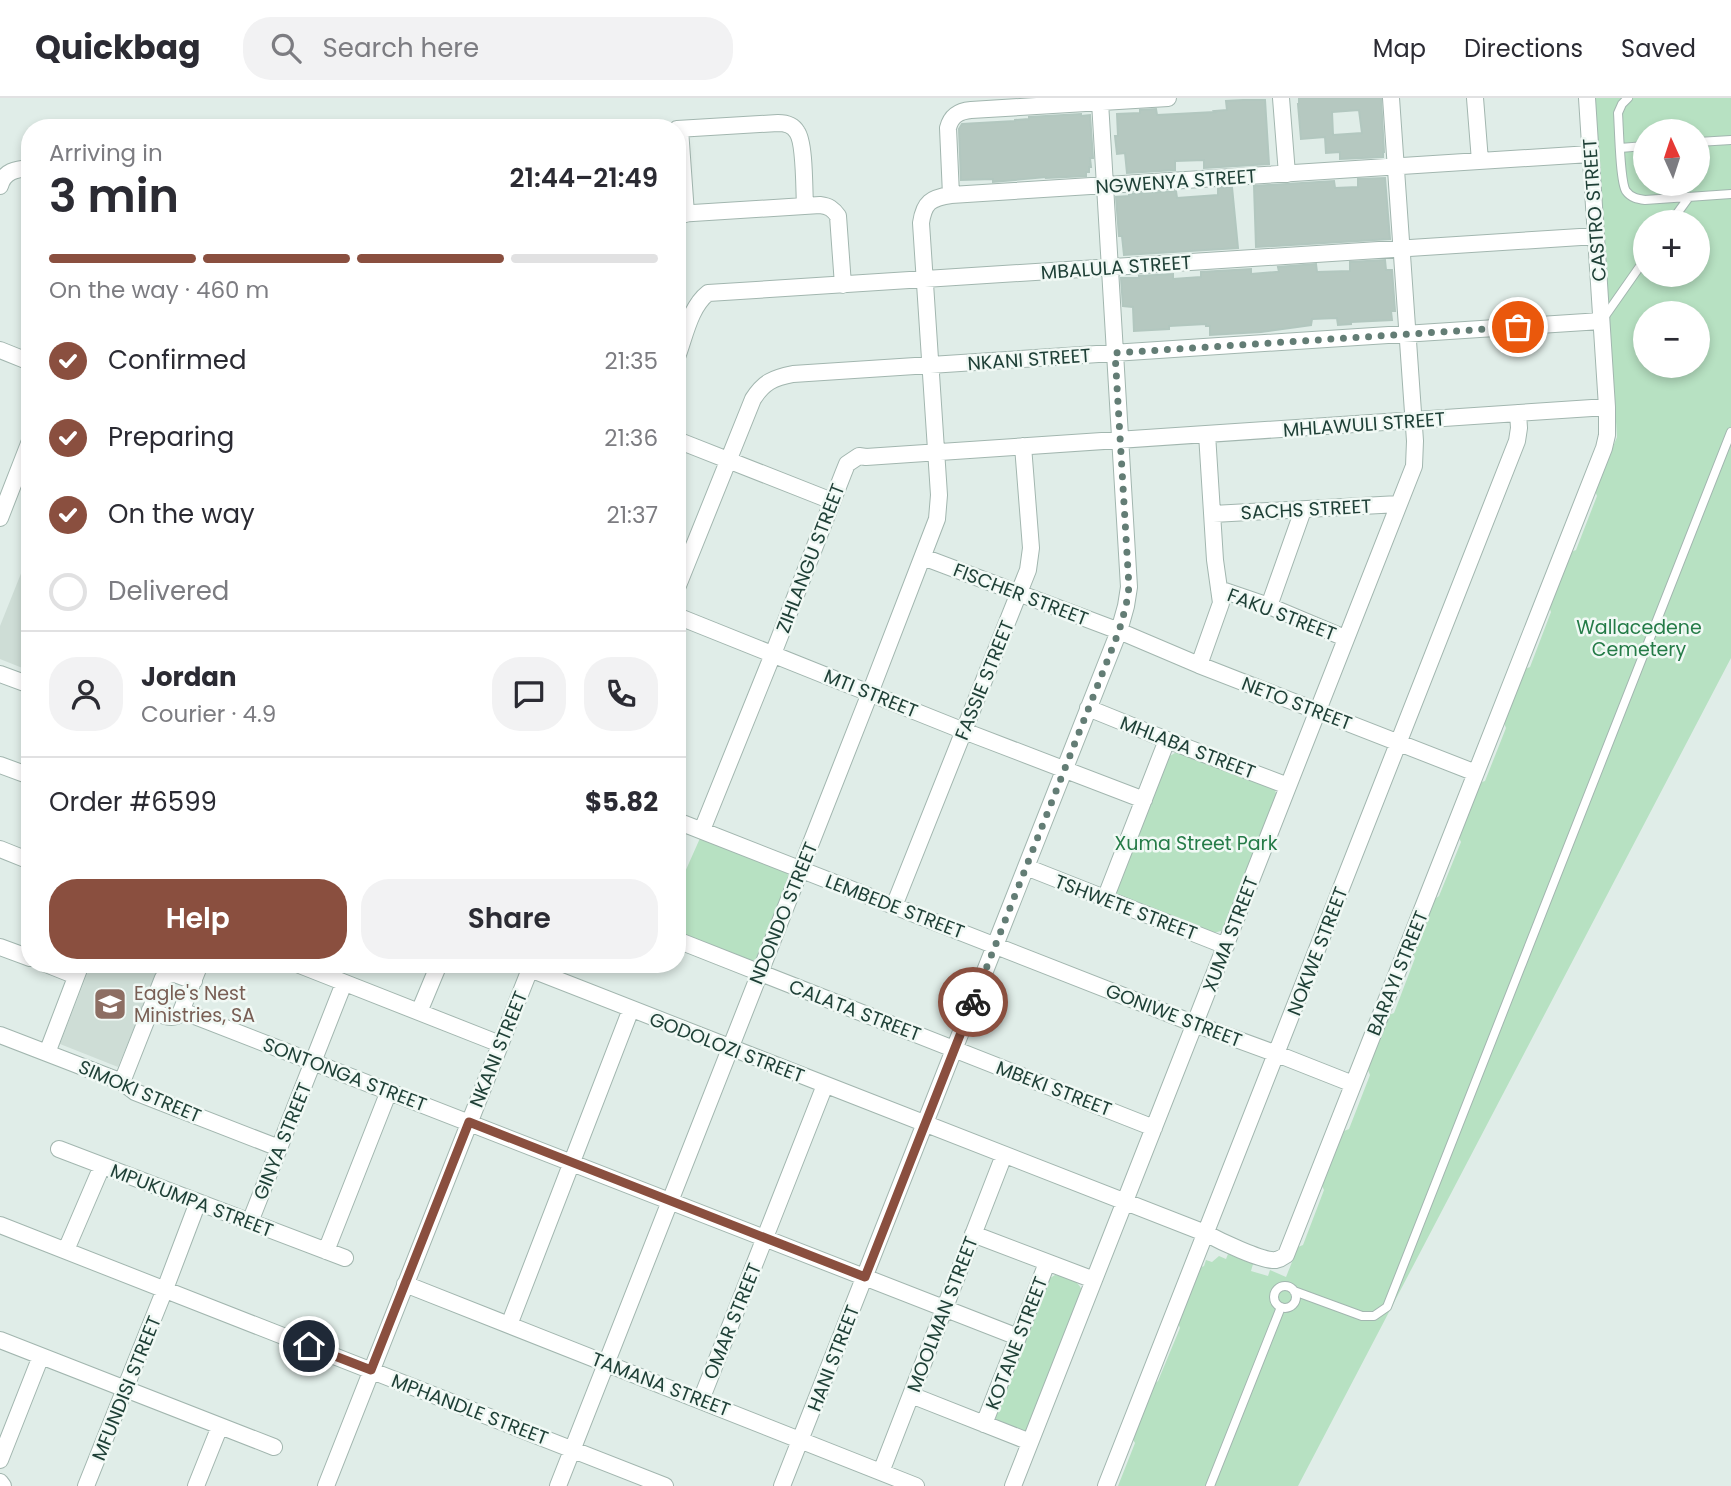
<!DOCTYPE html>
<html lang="en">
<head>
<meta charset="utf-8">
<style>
  :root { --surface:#fff; --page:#f2f2f3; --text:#2b2b33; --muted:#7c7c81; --line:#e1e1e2; --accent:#8a4f3f }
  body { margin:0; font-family:Poppins,sans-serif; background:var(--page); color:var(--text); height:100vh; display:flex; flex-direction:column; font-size:26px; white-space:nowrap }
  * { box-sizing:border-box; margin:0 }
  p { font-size:23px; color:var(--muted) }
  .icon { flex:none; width:38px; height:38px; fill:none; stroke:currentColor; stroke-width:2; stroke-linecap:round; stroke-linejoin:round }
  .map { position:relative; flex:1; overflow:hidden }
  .drawer { position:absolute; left:21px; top:21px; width:665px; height:854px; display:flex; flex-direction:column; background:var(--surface); border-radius:28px; box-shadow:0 4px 10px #0003 }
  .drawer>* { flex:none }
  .needle { width:46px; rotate:357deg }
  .tools { position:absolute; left:1633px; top:21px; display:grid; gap:14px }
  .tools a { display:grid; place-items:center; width:77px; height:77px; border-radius:50%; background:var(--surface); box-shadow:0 4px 10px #0003; font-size:35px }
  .pin { position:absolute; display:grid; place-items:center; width:60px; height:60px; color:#fff; margin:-30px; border:4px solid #fff; border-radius:50%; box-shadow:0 2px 7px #0007 }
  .courier { position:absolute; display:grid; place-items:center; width:70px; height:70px; margin:-35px; border:5px solid #8a4f3f; border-radius:50%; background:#fff; color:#222; box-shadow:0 2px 9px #0007 }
  .overview em { font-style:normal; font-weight:600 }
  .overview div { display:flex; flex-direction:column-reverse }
  .overview { display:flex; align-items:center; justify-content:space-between; height:119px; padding:0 28px }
  h1 { font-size:46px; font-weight:600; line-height:52px }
  .bar { display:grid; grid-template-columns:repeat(4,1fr); gap:10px 7px; align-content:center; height:84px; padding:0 28px }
  .bar i { height:9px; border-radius:5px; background:var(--line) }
  .bar .selected { background:var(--accent) }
  .bar p { grid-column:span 4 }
  .line { display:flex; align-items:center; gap:18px; padding:0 28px; border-top:2px solid var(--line) }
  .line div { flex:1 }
  .round { display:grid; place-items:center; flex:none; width:74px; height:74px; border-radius:28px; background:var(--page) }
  ol { padding:0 28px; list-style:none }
  li { display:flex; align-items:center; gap:21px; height:77px }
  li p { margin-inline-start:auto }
  li .icon { padding:7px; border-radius:50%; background:var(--accent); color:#fff; stroke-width:4 }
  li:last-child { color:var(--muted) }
  li i { width:38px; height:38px; border:4px solid var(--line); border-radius:50% }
  .button { display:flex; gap:14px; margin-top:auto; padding:14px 28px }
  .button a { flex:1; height:80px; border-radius:28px; background:var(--accent); color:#fff; font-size:28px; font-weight:600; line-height:80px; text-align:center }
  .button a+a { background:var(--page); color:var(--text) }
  header { display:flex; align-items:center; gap:42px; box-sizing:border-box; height:98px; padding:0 35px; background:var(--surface); border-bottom:2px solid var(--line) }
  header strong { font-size:33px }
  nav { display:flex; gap:38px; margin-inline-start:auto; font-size:24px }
  .search { width:490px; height:63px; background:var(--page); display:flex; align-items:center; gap:18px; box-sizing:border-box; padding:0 24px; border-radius:28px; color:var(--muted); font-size:26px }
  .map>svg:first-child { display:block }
</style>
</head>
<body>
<header>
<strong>Quickbag</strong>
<div class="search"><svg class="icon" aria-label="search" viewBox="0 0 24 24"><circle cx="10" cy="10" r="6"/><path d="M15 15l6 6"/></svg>Search here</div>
<nav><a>Map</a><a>Directions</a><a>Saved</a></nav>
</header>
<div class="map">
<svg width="1731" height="1388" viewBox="0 0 1731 1388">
  <rect width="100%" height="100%" fill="#e0ede8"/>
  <path fill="#ceddd6" d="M30 453V573L0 561V528Z
    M91 866H160L118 969 60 946Z"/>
  <path fill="#b7e1c2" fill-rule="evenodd" d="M1595 0H1731V560L1298 1388H1118L1135 1345 1132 1340 1154 1286 1158 1283 1180 1230 1178 1225 1199 1170 1204 1168 1206 1162 1212 1164 1219 1158 1226 1161 1228 1156 1253 1166 1251 1173 1268 1178 1270 1172 1286 1179 1298 1149 1303 1147 1324 1092 1322 1088 1344 1033 1349 1031 1370 977 1368 972 1389 917 1394 915 1415 860 1413 855 1435 801 1439 798 1461 744 1459 740 1479 685 1485 683 1506 630 1504 625 1525 571 1530 569 1551 514 1549 509 1571 454 1576 452 1597 398 1595 393 1617 339ZM1645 33H1698V86H1645ZM1645 124H1698V177H1645ZM1645 215H1698V268H1645Z
    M1175 655H1180L1272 689 1275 692 1277 699 1224 832 1214 835 1117 797 1116 794 1168 659Z
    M701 738 787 774 789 781 760 858 754 862 750 863 677 836V792Z
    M1055 1177C1066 1178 1080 1182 1082 1194L1028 1332 1020 1334 997 1324 994 1316 1047 1182Z"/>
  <path fill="#b5c8c0" stroke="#b2c7bf" stroke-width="2" fill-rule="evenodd" d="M1299 0H1381L1384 54H1383V59L1340 61V54L1326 55 1325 39 1301 41 1298 6H1299ZM1359 12 1362 35 1333 37 1332 14Z
    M1243 2H1265L1269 66 1204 70V62L1175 63V72L1127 75 1125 55 1117 56 1115 38H1118L1117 16 1140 15V12L1156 11 1157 17 1215 14 1214 13 1227 12 1226 3Z
    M1081 16V18L1090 17 1093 60H1090L1091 69H1089V74H1086V78L1046 80V79L993 84V81L961 82 959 31 962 26 1015 23V22L1029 21V19Z
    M1385 80 1390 141 1256 149 1254 88 1334 83 1335 90 1358 89V81Z
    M1232 89 1238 150 1124 157 1122 138H1119L1116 99 1129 98V96L1176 93 1177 100 1218 97V90Z
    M1385 162 1386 172H1392L1395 213H1391L1392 222 1351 224V226L1338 227 1337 220 1312 221 1311 227 1261 234 1210 237V228H1206V226L1169 228V231L1134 233 1133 209 1123 208 1121 180H1139V178L1173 176V181L1201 179V174L1251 171V176L1276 174H1279L1278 169 1316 166 1317 174 1350 173V164Z"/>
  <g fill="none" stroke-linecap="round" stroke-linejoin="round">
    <defs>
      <path id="service" d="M1628 0 1622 6 1618 15C1619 29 1620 84 1626 93 1631 100 1638 101 1645 102L1731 96
        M1698 44 1731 42
        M1620 50 1645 48
        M1671 124 1689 99
        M1603 221 1645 161
        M1274 1199a11 11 0 1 1 22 0a11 11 0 1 1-22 0Z
        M1294 1193 1362 1218H1374L1387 1209 1731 334
        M1210 1388 1281 1209"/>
      <path id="minor" d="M1281 0 1287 76
        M1475 0 1480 63
        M677 31 778 25C786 25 793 27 797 34 805 45 804 92 805 108
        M680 31 686 116
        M0 88C4 73 16 71 30 70
        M951 97 948 30C951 18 959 13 971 12L1168 0
        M677 116 820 107C829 108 833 111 838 118L843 187
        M0 252 30 264
        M677 259C685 238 690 209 708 195L1596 138
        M677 342 832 403
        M1213 416 1399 406
        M0 420 30 343
        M923 459 1119 533 1199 567 1476 675
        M677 490 753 301C764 284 773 280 793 276L1601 223
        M1219 491 1269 508 1345 540
        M1269 508 1303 412
        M677 518 964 633 1144 702
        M1199 567 1221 505 1215 462 1207 336
        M0 576 30 587
        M1088 610 1167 642 1288 688
        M0 667 30 678
        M677 723 1195 926 1277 956 1353 986
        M702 732 773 556 843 376 847 366 859 358 866 359 1607 309
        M0 751 30 763
        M1026 769 1226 848
        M1105 801 1167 642
        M894 808 1028 472 1031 450 1023 348
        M677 842 1154 1030
        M0 849 30 860
        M46 866 76 878
        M297 866 500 946
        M530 871 1205 1135C1218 1142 1263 1164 1276 1162 1281 1161 1282 1160 1286 1157L1604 350 1607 337V309L1587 0
        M150 912C160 916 171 923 180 916L200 866
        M182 913 1018 1239
        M419 914 439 866
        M0 937 122 984 135 994 279 1050
        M47 955 81 866
        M122 984 163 880 172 875 194 883
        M59 1051 345 1160
        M250 1124 344 885
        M0 1127 665 1388
        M973 1136 1094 1182
        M66 1152 102 1068
        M326 1153 389 993
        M405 1186 916 1388
        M509 1227 631 911
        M0 1242 274 1349
        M911 1297 1030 1344
        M701 1302 825 987
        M984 1326 1047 1165
        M0 1362 41 1258
        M881 1374 1004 1057
        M0 1384 3 1388
        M86 1388 165 1191 198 1104
        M196 1388 220 1328
        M326 1388 532 866
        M558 1388 870 595 937 421 939 397 921 125C924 104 931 100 951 97L1590 56
        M782 1388 1119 533 1126 508 1129 489 1100 4
        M1013 1388 1414 368 1415 343 1391 0
        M1106 1388 1517 343 1519 330 1518 315"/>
    </defs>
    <use href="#service" stroke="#a2b6af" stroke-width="10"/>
    <use href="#minor" stroke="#a2b6af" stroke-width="18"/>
    <use href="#service" stroke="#fff" stroke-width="8"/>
    <use href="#minor" stroke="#fff" stroke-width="16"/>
  </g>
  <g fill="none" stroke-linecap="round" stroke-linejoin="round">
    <path stroke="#637d75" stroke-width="7" stroke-dasharray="0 12.6" d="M973 904 1119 533 1126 508 1129 489 1115 255 1518 229"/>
    <path stroke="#8a4f3f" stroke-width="9" d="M309 1248 371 1272 469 1024 865 1179 973 904"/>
  </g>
  <defs>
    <symbol id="school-square" viewBox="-11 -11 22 22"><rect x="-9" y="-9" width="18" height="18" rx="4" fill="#8d6e63" stroke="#f1f9f5"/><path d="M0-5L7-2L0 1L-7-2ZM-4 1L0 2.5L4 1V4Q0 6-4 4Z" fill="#fff"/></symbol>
  </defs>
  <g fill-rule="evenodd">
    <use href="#school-square" x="91" y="887" width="38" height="38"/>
  </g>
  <g text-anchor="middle" stroke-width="5" stroke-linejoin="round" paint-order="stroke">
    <g font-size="19" fill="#1f4037" stroke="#f1f9f5">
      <text transform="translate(1176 83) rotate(-4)" y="7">NGWENYA STREET</text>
      <text transform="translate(1594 112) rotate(-94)" y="7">CASTRO STREET</text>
      <text transform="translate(1116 169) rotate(-4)" y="7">MBALULA STREET</text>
      <text transform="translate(1029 261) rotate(-4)" y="7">NKANI STREET</text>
      <text transform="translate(1364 326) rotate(-4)" y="7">MHLAWULI STREET</text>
      <text transform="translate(1306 411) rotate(-3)" y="7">SACHS STREET</text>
      <text transform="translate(810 460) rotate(-69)" y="7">ZIHLANGU STREET</text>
      <text transform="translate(1021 496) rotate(21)" y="7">FISCHER STREET</text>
      <text transform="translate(1282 516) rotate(21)" y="7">FAKU STREET</text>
      <text transform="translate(984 582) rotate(-68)" y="7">FASSIE STREET</text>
      <text transform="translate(871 595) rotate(22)" y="7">MTI STREET</text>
      <text transform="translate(1297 605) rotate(21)" y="7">NETO STREET</text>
      <text transform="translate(1188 649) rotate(21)" y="7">MHLABA STREET</text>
      <text transform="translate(895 808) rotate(21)" y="7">LEMBEDE STREET</text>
      <text transform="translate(1126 809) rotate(21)" y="7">TSHWETE STREET</text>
      <text transform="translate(783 815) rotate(-68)" y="7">NDONDO STREET</text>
      <text transform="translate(1230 836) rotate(-69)" y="7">XUMA STREET</text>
      <text transform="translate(1317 853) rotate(-69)" y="7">NOKWE STREET</text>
      <text transform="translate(1397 875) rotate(-68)" y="7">BARAYI STREET</text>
      <text transform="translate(855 912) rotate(21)" y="7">CALATA STREET</text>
      <text transform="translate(1174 917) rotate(21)" y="7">GONIWE STREET</text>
      <text transform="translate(727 949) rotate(21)" y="7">GODOLOZI STREET</text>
      <text transform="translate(498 951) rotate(-68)" y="7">NKANI STREET</text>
      <text transform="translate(345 976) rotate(21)" y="7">SONTONGA STREET</text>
      <text transform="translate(1054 990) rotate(21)" y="7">MBEKI STREET</text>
      <text transform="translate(140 993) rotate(23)" y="7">SIMOKI STREET</text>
      <text transform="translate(282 1043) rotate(-68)" y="7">GINYA STREET</text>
      <text transform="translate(192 1102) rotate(21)" y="7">MPUKUMPA STREET</text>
      <text transform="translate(942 1216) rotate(-69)" y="7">MOOLMAN STREET</text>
      <text transform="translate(732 1223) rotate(-68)" y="7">OMAR STREET</text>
      <text transform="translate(1016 1245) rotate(-69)" y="7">KOTANE STREET</text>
      <text transform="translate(833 1260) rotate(-69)" y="7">HANI STREET</text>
      <text transform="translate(661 1286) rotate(21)" y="7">TAMANA STREET</text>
      <text transform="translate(126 1290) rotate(-68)" y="7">MFUNDISI STREET</text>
      <text transform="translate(470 1311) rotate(21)" y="7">MPHANDLE STREET</text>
    </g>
    <g font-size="19" fill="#247b47" stroke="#f1f9f5">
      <text x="1639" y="536">Wallacedene<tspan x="1639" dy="22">Cemetery</tspan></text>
      <text x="1196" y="752">Xuma Street Park</text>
    </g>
    <g font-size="19" fill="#785e54" stroke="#f1f9f5" text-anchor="start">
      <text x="134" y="902">Eagle's Nest<tspan x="134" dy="22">Ministries, SA</tspan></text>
    </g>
  </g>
</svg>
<div class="tools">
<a><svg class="needle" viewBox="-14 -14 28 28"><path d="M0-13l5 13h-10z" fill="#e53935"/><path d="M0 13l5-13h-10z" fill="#7c7c81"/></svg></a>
<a>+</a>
<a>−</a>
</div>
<div class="pin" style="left:1518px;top:229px;background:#ea580c"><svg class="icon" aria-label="bag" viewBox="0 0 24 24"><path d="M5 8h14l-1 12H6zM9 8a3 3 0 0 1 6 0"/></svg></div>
<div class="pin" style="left:309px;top:1248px;background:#1f2937"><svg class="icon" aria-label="home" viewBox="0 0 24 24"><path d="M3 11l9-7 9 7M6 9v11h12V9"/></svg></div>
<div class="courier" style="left:973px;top:904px"><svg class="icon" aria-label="bike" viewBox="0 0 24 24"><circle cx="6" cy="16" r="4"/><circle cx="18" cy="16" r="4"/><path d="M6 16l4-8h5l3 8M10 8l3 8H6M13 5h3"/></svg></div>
<section class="drawer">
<div class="overview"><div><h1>3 min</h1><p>Arriving in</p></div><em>21:44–21:49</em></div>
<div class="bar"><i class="selected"></i><i class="selected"></i><i class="selected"></i><i></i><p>On the way · 460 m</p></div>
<ol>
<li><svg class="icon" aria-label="check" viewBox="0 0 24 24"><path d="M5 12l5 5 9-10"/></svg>Confirmed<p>21:35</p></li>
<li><svg class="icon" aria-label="check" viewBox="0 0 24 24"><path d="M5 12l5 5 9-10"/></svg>Preparing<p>21:36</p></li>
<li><svg class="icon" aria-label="check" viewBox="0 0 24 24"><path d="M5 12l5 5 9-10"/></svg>On the way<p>21:37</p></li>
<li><i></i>Delivered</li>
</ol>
<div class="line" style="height:126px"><a class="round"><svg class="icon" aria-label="person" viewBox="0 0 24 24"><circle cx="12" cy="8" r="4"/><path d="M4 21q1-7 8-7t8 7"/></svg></a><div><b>Jordan</b><p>Courier · 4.9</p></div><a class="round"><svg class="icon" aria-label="chat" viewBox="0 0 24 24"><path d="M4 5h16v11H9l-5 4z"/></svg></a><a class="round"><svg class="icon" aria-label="phone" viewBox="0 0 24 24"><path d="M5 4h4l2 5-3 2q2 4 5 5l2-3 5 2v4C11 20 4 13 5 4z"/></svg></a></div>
<div class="line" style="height:91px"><div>Order #6599</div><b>$5.82</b></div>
<div class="button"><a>Help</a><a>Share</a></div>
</section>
</div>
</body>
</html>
